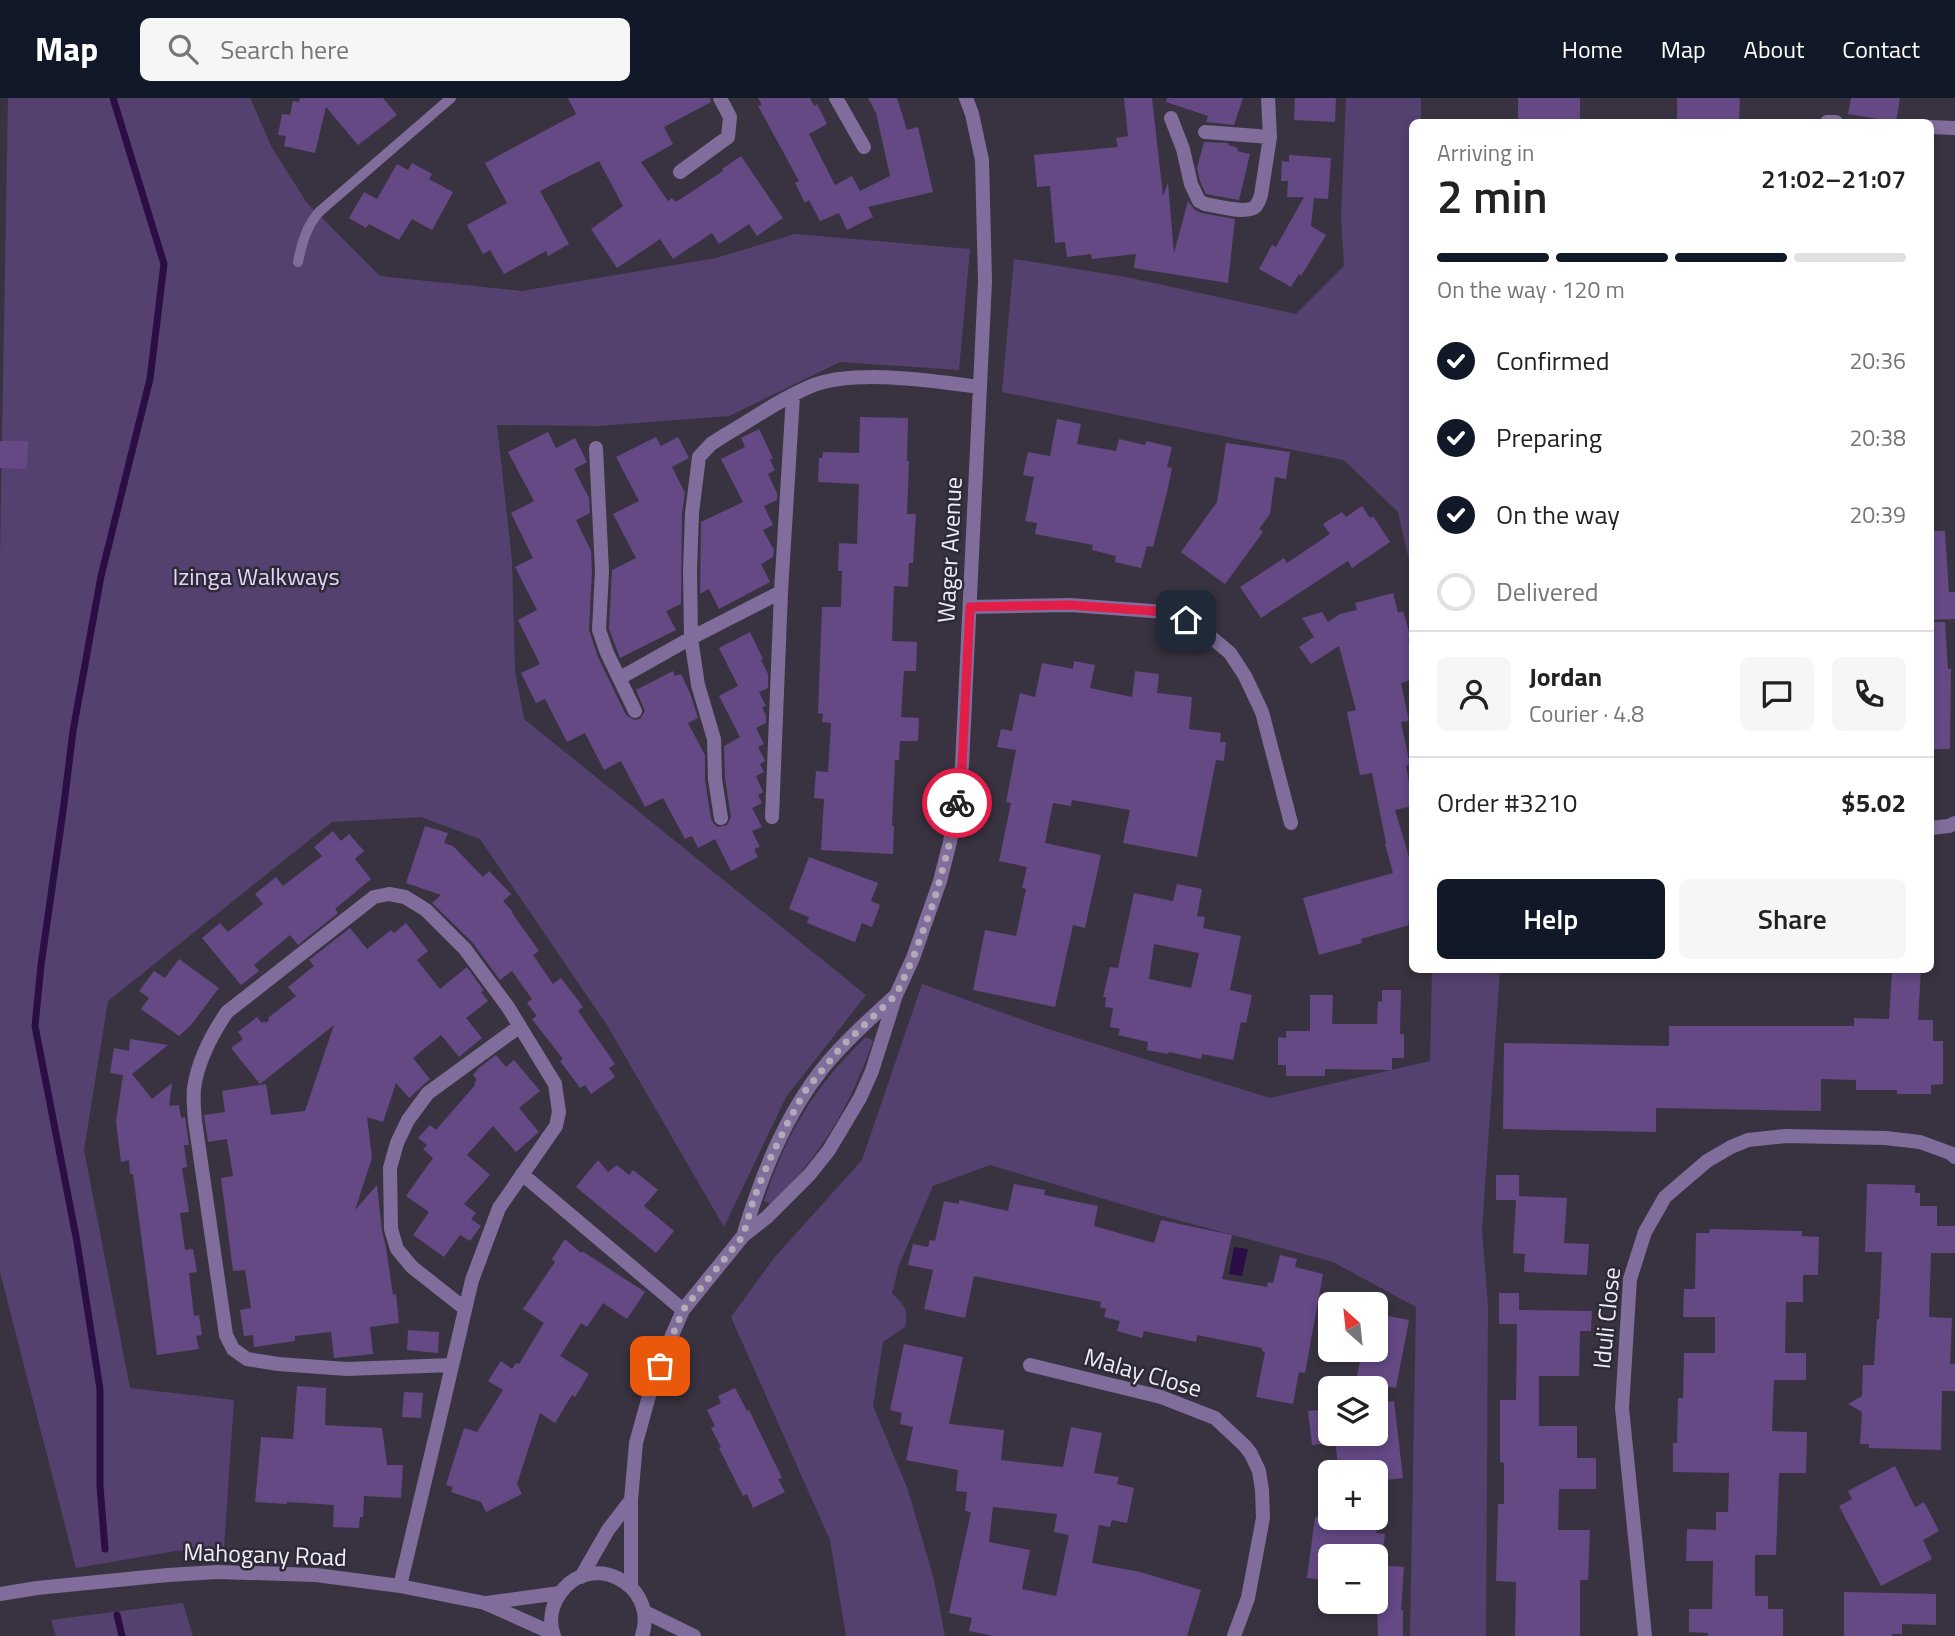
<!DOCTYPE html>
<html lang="en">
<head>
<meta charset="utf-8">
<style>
  :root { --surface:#fff; --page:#f6f6f6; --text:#222; --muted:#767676; --line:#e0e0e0; --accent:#111827 }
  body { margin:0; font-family:"Titillium Web",sans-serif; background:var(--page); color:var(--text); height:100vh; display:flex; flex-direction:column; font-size:26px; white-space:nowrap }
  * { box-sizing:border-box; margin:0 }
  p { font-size:23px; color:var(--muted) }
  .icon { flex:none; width:38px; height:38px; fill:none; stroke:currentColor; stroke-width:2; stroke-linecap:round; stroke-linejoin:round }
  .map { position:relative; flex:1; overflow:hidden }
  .sheet { position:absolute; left:1409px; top:21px; width:525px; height:854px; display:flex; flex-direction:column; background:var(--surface); border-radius:10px; box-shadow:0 4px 10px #0003 }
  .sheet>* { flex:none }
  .needle { width:46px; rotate:333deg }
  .buttons { position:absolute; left:1318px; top:1194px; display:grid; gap:14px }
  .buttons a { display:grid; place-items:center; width:70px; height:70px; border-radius:10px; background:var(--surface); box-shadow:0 4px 10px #0003; font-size:35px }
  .pin { position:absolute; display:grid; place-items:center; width:60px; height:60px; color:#fff; margin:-30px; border-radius:14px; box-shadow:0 4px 10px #0006 }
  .courier { position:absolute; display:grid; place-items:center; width:70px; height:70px; margin:-35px; border:5px solid #e11d48; border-radius:50%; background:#fff; color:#222; box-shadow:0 2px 9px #0007 }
  .overview em { font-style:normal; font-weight:600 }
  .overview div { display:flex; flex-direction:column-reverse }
  .overview { display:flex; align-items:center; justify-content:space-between; height:119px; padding:0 28px }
  h1 { font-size:46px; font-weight:600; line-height:52px }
  .bar { display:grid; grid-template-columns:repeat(4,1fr); gap:10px 7px; align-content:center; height:84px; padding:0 28px }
  .bar i { height:9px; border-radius:5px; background:var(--line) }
  .bar .selected { background:var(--accent) }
  .bar p { grid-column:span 4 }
  .line { display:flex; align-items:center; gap:18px; padding:0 28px; border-top:2px solid var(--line) }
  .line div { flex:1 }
  .round { display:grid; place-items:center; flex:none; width:74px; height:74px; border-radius:10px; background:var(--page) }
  ol { padding:0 28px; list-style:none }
  li { display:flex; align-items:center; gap:21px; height:77px }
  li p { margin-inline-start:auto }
  li .icon { padding:7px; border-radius:50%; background:var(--accent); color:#fff; stroke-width:4 }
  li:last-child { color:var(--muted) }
  li i { width:38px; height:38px; border:4px solid var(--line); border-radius:50% }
  .button { display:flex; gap:14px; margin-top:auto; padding:14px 28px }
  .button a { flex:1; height:80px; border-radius:10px; background:var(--accent); color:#fff; font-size:28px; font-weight:600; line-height:80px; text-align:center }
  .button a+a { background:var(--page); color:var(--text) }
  header { display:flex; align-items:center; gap:42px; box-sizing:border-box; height:98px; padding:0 35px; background:var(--accent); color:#fff }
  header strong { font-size:33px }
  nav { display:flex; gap:38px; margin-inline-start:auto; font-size:24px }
  .search { width:490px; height:63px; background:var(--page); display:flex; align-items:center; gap:18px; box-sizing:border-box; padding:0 24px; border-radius:10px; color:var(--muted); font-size:26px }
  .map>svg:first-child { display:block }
</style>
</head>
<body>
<header>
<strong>Map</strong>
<div class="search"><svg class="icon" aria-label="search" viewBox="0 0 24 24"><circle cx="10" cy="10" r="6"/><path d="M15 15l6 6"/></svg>Search here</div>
<nav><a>Home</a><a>Map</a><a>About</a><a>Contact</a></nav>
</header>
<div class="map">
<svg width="1955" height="1538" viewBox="0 0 1955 1538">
  <rect width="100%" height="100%" fill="#393341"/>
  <path fill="#55416f" d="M8 0H250L272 50 307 105 380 178 522 193 716 160 795 136 970 151 959 272 840 264 729 318 598 328 497 327 512 463 515 573 524 621 866 897 786 999 724 1129 607 927 480 741 421 719 332 724 108 903 84 1052 130 1290 234 1302 224 1450 176 1453 76 1470 0 1174V458Z
    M1346 0H1421V24H1412V476L1398 414 1344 362 1002 294 1014 161 1126 179 1296 216 1344 168 1341 119Z
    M1432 872H1500L1482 1132 1488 1208 1486 1538H1410L1416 1209 1333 1164 1155 1116 990 1067 933 1088 899 1167 892 1195C904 1208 909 1210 905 1229L883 1244 873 1308 908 1392 934 1482 945 1538H846L830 1442 731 1219 774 1160 862 1062 922 886 1048 931 1270 1000 1430 963Z
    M866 939 873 943C851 1006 820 1061 770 1106L764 1103C787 1034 814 989 866 939Z
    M183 1505 193 1538H56L51 1522Z"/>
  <path fill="#2a0e45" d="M1234 1149 1248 1151 1242 1178 1229 1176Z"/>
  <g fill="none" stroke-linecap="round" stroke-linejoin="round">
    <path stroke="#2a0e45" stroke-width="7" d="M105 1451 100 1388V1291L77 1144 35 928 41 867 64 706 73 633 101 478 150 281 164 166 113 0
      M117 1517 122 1538"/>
  </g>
  <path fill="#644985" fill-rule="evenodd" d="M300 0H383L397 17 358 47 326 9 315 55 284 48 286 38 278 37 282 16 290 17 293 3 299 4Z
    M568 0H710L711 4 664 29 673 46 641 64 668 103 672 100 676 104 723 73 722 71 741 58 783 120 757 138 749 126 719 146 712 135 673 161 660 141 617 170 591 131 623 108 599 63 540 93 569 146 548 158 546 153 504 176 490 152 483 156 467 127 507 105 485 65 576 16Z
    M758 0H810L814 8 817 6 827 26 809 36 835 87 852 78 860 93 890 78 876 15 868 0H897L907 32 918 29 933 94 868 109 873 119 847 132 839 115 820 123 809 102 805 105 795 85 799 83 758 8 762 7Z
    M1124 0H1152L1163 98 1168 85 1174 155 1188 103 1194 111 1201 115 1235 121 1228 185 1134 170 1136 156 1092 161 1091 156 1067 159 1065 144 1055 145 1050 88 1037 89 1034 57 1118 49 1116 40 1128 38Z
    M1167 0H1243L1234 27 1206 24 1208 18 1166 4Z
    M1295 0H1336L1335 24 1294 22Z
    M1518 0H1580V24H1518Z
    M1677 0H1740L1739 24H1677Z
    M1851 0H1900L1896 24 1848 16Z
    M1204 44 1228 45V47L1238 50 1237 53 1250 56 1239 102 1206 96 1200 83 1197 70Z
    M1289 57 1331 60 1328 101 1314 100 1311 128 1326 137 1301 178 1299 176 1291 189 1259 171 1272 147 1276 149 1304 99H1287L1288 83H1281L1282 63 1289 64Z
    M412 65 432 76 429 81 453 94 432 132 412 121 399 142 369 126 366 130 349 120 364 94 377 101 397 66 408 72Z
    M860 319 908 320 907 363H909L907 416H916L913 465H909L908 489 894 488 892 543 917 544 916 573H904L901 619 919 620 918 643H900L899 662H895L892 728H894L893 756 821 752 824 701 814 700 816 673 828 674 831 625 822 624 823 616 818 615 822 509H841L842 473H838L839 445 857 446 859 386 818 384 819 360H822L823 354 859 355Z
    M1057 321 1081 326 1077 346 1116 353 1119 341 1145 347 1146 343 1172 349 1167 369 1172 370 1167 394 1153 449 1147 448 1141 470 1115 464 1116 458 1092 452 1093 447 1035 436 1037 425 1025 423 1034 379 1023 377 1028 354 1050 358Z
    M759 331 773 360 770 362 775 372 768 376 777 395V402L764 408 773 427 763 432 774 452 773 459 761 466 770 484 719 511 709 491 700 496 701 424 743 404 721 361 745 349 741 340Z
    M548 334 556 350 575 340 587 364 574 371 589 400 590 415 576 422 591 453 592 473 589 532 598 559 626 617 634 622 640 621 645 613 636 592 673 573 675 578 681 576 690 595 698 620 688 625 705 657V682L711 721 714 726 718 729 727 727 731 719 725 680 724 648 740 639 719 598 738 588 719 550 750 534 763 561 761 562 768 576V590L759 594 766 608 762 609 766 618V625L756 630 764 646 758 649 765 663 760 666 764 674 756 678 763 694 758 697 762 705 752 710 762 729 752 733 760 749 754 751 758 759 731 773 715 741 698 750 692 738 685 741 663 700 645 709 621 663 604 672 585 635 567 644 545 601 536 605 521 575 540 566 518 522 537 512 515 469 533 460 511 415 534 403 508 354Z
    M656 339 661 348 678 339 689 360 672 369 685 395 682 415 681 506 666 513 676 532 620 560 609 531 612 472 636 460 613 416 639 403 616 359Z
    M0 343H28L27 371 0 370Z
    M1226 345 1290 354 1286 381 1275 379 1270 416 1259 431 1263 434 1225 486 1181 454 1217 404Z
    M1362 408 1370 420 1373 418 1390 444 1352 470 1348 463 1261 520 1240 489 1284 460 1287 465 1330 436 1323 426 1342 414 1346 419Z
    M1930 433H1945L1949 494H1955V521L1930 522Z
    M1393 495 1398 515 1403 513 1411 540 1408 541 1412 558V582L1401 585 1409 623 1401 624 1410 667 1406 668 1412 699V708L1395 712 1412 769V823L1408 824 1409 827 1361 841 1362 845 1319 857 1303 800 1393 775 1385 746 1386 745 1372 675 1360 677 1347 614 1356 612 1339 548 1311 566 1299 549 1314 539 1302 520 1322 514 1328 524 1340 516 1357 512 1355 505Z
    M1930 524H1945L1948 571H1951L1950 651H1930Z
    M1074 563 1095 567 1090 590 1132 599 1135 573 1159 576 1157 595 1192 599 1189 631 1221 635 1220 644H1226L1224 663 1216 662 1197 759 1123 745 1130 712 1072 702 1071 708 1053 705 1045 745 1101 757 1085 830 1073 827 1055 909 973 892 985 832 1016 838 1026 791 1022 790 1027 769 999 763 1011 705 1006 704 1016 652 997 649 1001 631 1012 633 1020 595 1035 599 1042 565 1073 571Z
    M425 728 448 735 444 745 453 748 483 779 489 773 511 796 503 803 513 814 512 815 539 853 533 857 553 886 561 880 583 909 578 913 615 966 609 970 615 979 591 996 585 987 580 990 560 963 563 961 532 921 537 918 527 905 532 901 512 873 500 882 472 844 432 805 441 797 406 785Z
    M333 733 341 743 349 736 364 753 355 761 371 781 335 811 338 815 298 847 290 837 254 867 259 873 241 887 202 840 220 825 228 834 263 806 255 796 276 779 283 788 322 758 314 749Z
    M809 759 878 785 871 803 880 807 872 829 862 825 855 844 807 825 809 819 789 811Z
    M1177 786 1202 791 1197 818 1205 819 1203 830 1241 838 1230 892 1252 897 1246 925 1241 924 1233 962 1202 956 1201 961 1169 954 1168 956 1147 952 1148 944 1118 937 1120 931 1110 929 1113 910 1105 909 1106 899H1103L1110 869 1118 870 1134 795 1173 803ZM1154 846 1199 855 1191 890 1149 881Z
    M406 825 428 853 417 862 440 891 467 869 484 893 481 894 488 903 466 920 482 940 459 959 441 937 413 960 430 981 409 1000 396 985 383 1024 367 1019 372 1060 355 1112 377 1087 382 1133 386 1149 393 1197 396 1196 399 1225 370 1229 373 1256 334 1260 331 1234 295 1238V1243L254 1249 253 1237 244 1238 240 1212 251 1210 245 1172 233 1173 221 1080 233 1078 227 1041 208 1044 204 1017 225 1014 222 993 266 986 271 1017 305 1013 334 927 260 986 231 950 243 941 238 934 257 919 262 925 264 923 266 925 269 922 268 920 296 898 288 889 314 868 309 862 350 830 367 851 391 832 394 835Z
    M179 861 219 890 191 927 179 938 141 911 149 900 139 893 154 873 165 880Z
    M1892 872H1921L1918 922H1933V943H1943V986L1931 987V996H1897V992H1856V982L1821 981V1013L1656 1010V1034L1503 1031 1504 945 1669 948V928H1854V920L1889 921Z
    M1382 892H1401L1400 936H1404V960H1392V972L1325 971V978H1286V967H1278V939L1286 940V933H1310V897H1333L1332 926H1377L1378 903 1382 904Z
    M130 941 168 947 132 976 152 1001 172 985 169 1008 179 1007 181 1020 185 1019 189 1047H184L187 1069 182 1070 189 1114 180 1115 185 1152 193 1151 197 1174 189 1175 194 1218 199 1217 202 1237 196 1238 199 1251 157 1257 133 1076H130L129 1062 121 1064 116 1023 123 977 110 975 114 950 129 953Z
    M496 957 506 969 514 962 540 993 519 1010 539 1034 516 1054 493 1028 467 1057 490 1077 464 1106 476 1115 471 1121 481 1128 470 1143 460 1137 444 1159 413 1137 429 1114 406 1098 433 1060 423 1051 427 1047 418 1040 430 1027 436 1032 475 987 474 985 477 982 473 977 479 970Z
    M598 1062 608 1074 617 1067 629 1077 633 1072 658 1092 644 1108 674 1133 656 1155 576 1089Z
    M1496 1077H1519V1098L1567 1100 1564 1145 1589 1146 1587 1177 1524 1174 1525 1156 1513 1155 1516 1102H1496Z
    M1014 1086 1045 1092 1044 1097 1098 1108 1094 1128 1154 1145 1161 1122 1232 1137 1222 1181 1267 1189 1268 1184 1273 1185 1280 1157 1297 1161 1295 1169 1323 1176 1305 1275 1299 1274 1293 1306 1256 1299 1265 1254 1262 1253V1250L1197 1237 1196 1244 1144 1233 1142 1240 1117 1233 1120 1223 1104 1219 1106 1211 1100 1209 1101 1204 974 1178 965 1220 924 1211 933 1172 908 1167 913 1146 928 1149 930 1142 935 1143 944 1103 959 1106V1102L1008 1113Z
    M1867 1086 1915 1087V1095H1920V1108H1937V1128H1955V1155H1931L1929 1219 1952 1220 1950 1266H1955V1293H1942L1941 1352 1869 1350V1346H1860L1862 1314 1848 1306 1862 1298 1863 1267H1874L1877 1221H1879L1882 1154H1865Z
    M1710 1131 1802 1133V1138L1819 1139 1818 1177H1803V1204H1786L1785 1255H1806V1282H1774L1772 1333 1807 1334 1806 1375H1779L1776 1457H1755V1498H1768V1511H1783V1538H1708V1535L1689 1534V1511H1712L1713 1463H1686L1687 1431 1716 1432V1414H1728L1729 1375 1673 1374V1345H1677L1678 1300H1683L1684 1255H1715V1219H1683L1684 1191H1695L1696 1135H1709Z
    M565 1141 581 1155 582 1153 645 1194 627 1221 603 1205 587 1229 581 1225 560 1258 589 1276 575 1299 572 1297 555 1325 540 1315 517 1386 522 1396 486 1414 481 1404 451 1394 453 1389 446 1387 464 1330 477 1334 503 1292 488 1283 501 1263 512 1271 516 1265 519 1266 544 1225 523 1211 555 1164 552 1161Z
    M1499 1195H1519V1212L1592 1213 1591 1233H1580L1579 1278H1539V1328H1577V1360H1596V1391H1559L1558 1432H1590L1588 1482H1580V1538H1515L1516 1484 1496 1483 1498 1406H1504V1365L1500 1364V1302H1516L1517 1226H1499Z
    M1388 1218 1409 1222 1396 1290 1356 1284 1362 1251H1376V1226L1386 1228Z
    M408 1232 439 1234 438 1255 407 1252Z
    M904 1246 963 1259 949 1326 1004 1332 1001 1362 1063 1369 1071 1329 1102 1335 1094 1375 1119 1379 1117 1386 1134 1390 1127 1425 1112 1422 1110 1429 1099 1427 1092 1465 1140 1474 1201 1492 1187 1538H993L969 1533 972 1520 949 1515 971 1414 965 1413 967 1394 956 1393 958 1372 906 1362 913 1329 900 1326 902 1315 890 1312ZM993 1409 1057 1416 1054 1434 1069 1437 1056 1498 1022 1491 1030 1452 989 1444Z
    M297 1288 326 1290 325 1327 382 1330 387 1367H403L401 1400 364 1398 363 1419H360L359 1430 333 1429 334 1407 287 1404V1406L255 1404 261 1339 293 1341Z
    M735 1290 747 1313 749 1312 782 1380 778 1381 785 1394 753 1410 747 1396 743 1398 719 1350 721 1349 711 1330 715 1328 707 1312 721 1305 718 1298Z
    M404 1294 423 1295 421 1320 402 1319Z
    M1394 1303 1403 1380 1376 1383V1374H1341L1340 1366 1338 1367 1334 1335H1376V1305Z
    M1330 1311V1345L1312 1347 1308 1313Z
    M1895 1368 1915 1409 1924 1404 1939 1433 1923 1442 1932 1461 1881 1488 1839 1408 1852 1401 1848 1393Z
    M1315 1419H1378L1376 1435 1385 1436 1382 1458H1330V1483L1307 1480Z
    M1379 1467 1404 1469 1401 1512H1403V1538H1378L1377 1505Z
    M1844 1494 1936 1496V1527L1902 1526V1536H1892V1538H1844Z"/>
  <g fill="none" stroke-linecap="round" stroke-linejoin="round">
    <path stroke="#806d9b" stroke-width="10" d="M298 164C302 145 306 129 319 114L451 0"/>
    <path stroke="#806d9b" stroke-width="14" d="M836 0 864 49
      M1171 20 1183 51 1191 86 1199 103 1205 106C1217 108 1247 117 1256 108 1258 105 1260 101 1261 97L1270 39 1268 0
      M1827 24H1836
      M1930 29 1955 30
      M1205 34 1270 39
      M680 74 728 39 730 19 720 0
      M596 350 602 473 599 532 607 555 635 613
      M970 509 1070 507 1166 514 1187 522 1205 534 1230 555 1245 578 1262 614 1291 725
      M620 580 691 540 781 494
      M772 719 781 494 793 298
      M721 720 715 681 714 641 698 587 691 540 690 473 692 415 699 359 711 346 725 337C753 321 785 298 814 287 857 271 935 283 980 289
      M1930 730 1949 728 1955 725
      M522 1076 683 1212
      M743 1138C761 1079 784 1019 823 970 844 944 870 921 895 898
      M464 1210 412 1169 397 1151 391 1131 390 1070 397 1045 408 1022 428 995 520 928
      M1030 1267 1161 1299 1215 1320 1245 1348 1251 1356 1259 1373 1262 1392 1263 1420 1248 1500 1234 1538
      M581 1479 608 1432 631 1402
      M400 1488 445 1298 472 1182 499 1110 556 1028 559 1014 555 986 508 909 465 851 426 812 405 799 389 796 374 799 227 914C212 936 198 963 194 990 193 1000 194 1012 195 1023L226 1237 233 1251 247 1261 278 1266 347 1271 452 1267
      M631 1488V1402L636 1345 652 1287 667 1249 683 1212 743 1138 767 1119 810 1076 829 1052 860 1000 872 973 896 897 913 860 940 783 950 744 962 667 985 183 982 62 972 16 966 0
      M0 1496 37 1490 168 1477 217 1474 316 1477 400 1488 485 1505 552 1535
      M486 1505 560 1495
      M645 1514 694 1538
      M554 1538C549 1524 551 1509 559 1497 589 1451 659 1485 642 1538
      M1645 1538 1622 1310 1630 1181 1645 1134 1665 1099 1707 1063 1731 1049 1748 1042 1786 1038 1885 1040 1920 1044 1950 1055 1955 1059"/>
  </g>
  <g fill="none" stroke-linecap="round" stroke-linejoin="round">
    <path stroke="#b0abb7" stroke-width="7" stroke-dasharray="0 12.6" d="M660 1268 683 1212 743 1138 754 1100 769 1063 786 1028 805 993 842 948 896 897 913 860 934 803 950 744 957 705"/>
    <path stroke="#e11d48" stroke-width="9" d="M957 705 962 667 970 509 1070 507 1166 514 1186 522"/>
  </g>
  <g text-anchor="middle" stroke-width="5" stroke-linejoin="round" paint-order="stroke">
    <g font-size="24" fill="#f0ecf6" stroke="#2e2937">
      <text transform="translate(950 452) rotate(-87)" y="8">Wager Avenue</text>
      <text transform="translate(1607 1220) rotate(-84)" y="8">Iduli Close</text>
      <text transform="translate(1143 1275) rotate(16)" y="8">Malay Close</text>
      <text transform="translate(265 1457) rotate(2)" y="8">Mahogany Road</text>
    </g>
    <g font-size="24" fill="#e3d5f9" stroke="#2e2937">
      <text x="256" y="487">Izinga Walkways</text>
    </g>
  </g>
</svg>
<div class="buttons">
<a><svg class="needle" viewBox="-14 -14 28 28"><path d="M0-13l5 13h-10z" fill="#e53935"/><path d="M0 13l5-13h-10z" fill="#767676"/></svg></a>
<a><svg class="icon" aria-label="layers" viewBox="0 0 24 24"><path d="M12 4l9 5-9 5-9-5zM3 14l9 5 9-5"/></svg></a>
<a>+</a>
<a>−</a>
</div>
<div class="pin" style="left:660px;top:1268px;background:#ea580c"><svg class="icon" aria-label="bag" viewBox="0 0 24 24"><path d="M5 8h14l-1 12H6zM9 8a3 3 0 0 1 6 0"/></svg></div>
<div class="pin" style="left:1186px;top:522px;background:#1f2937"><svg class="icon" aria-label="home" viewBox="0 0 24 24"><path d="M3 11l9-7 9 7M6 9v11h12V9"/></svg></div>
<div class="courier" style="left:957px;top:705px"><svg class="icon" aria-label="bike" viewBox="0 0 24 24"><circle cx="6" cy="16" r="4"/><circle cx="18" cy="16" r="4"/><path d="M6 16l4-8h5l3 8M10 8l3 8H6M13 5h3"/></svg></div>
<section class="sheet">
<div class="overview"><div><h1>2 min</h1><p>Arriving in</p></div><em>21:02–21:07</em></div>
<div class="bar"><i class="selected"></i><i class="selected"></i><i class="selected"></i><i></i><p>On the way · 120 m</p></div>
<ol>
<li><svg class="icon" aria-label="check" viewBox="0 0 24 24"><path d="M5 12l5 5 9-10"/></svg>Confirmed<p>20:36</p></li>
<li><svg class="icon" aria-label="check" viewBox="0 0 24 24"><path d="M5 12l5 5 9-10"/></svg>Preparing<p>20:38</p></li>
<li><svg class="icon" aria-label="check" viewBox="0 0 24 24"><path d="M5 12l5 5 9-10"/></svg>On the way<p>20:39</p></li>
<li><i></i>Delivered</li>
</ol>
<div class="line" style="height:126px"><a class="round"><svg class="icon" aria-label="person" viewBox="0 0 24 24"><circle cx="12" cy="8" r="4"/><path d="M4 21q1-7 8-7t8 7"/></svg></a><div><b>Jordan</b><p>Courier · 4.8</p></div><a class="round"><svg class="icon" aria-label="chat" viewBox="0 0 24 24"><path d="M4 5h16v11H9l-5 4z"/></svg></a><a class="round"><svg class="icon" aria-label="phone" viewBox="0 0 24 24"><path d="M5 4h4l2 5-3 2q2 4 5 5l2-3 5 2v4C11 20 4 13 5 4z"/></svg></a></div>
<div class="line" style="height:91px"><div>Order #3210</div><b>$5.02</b></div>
<div class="button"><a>Help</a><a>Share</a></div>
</section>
</div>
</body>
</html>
